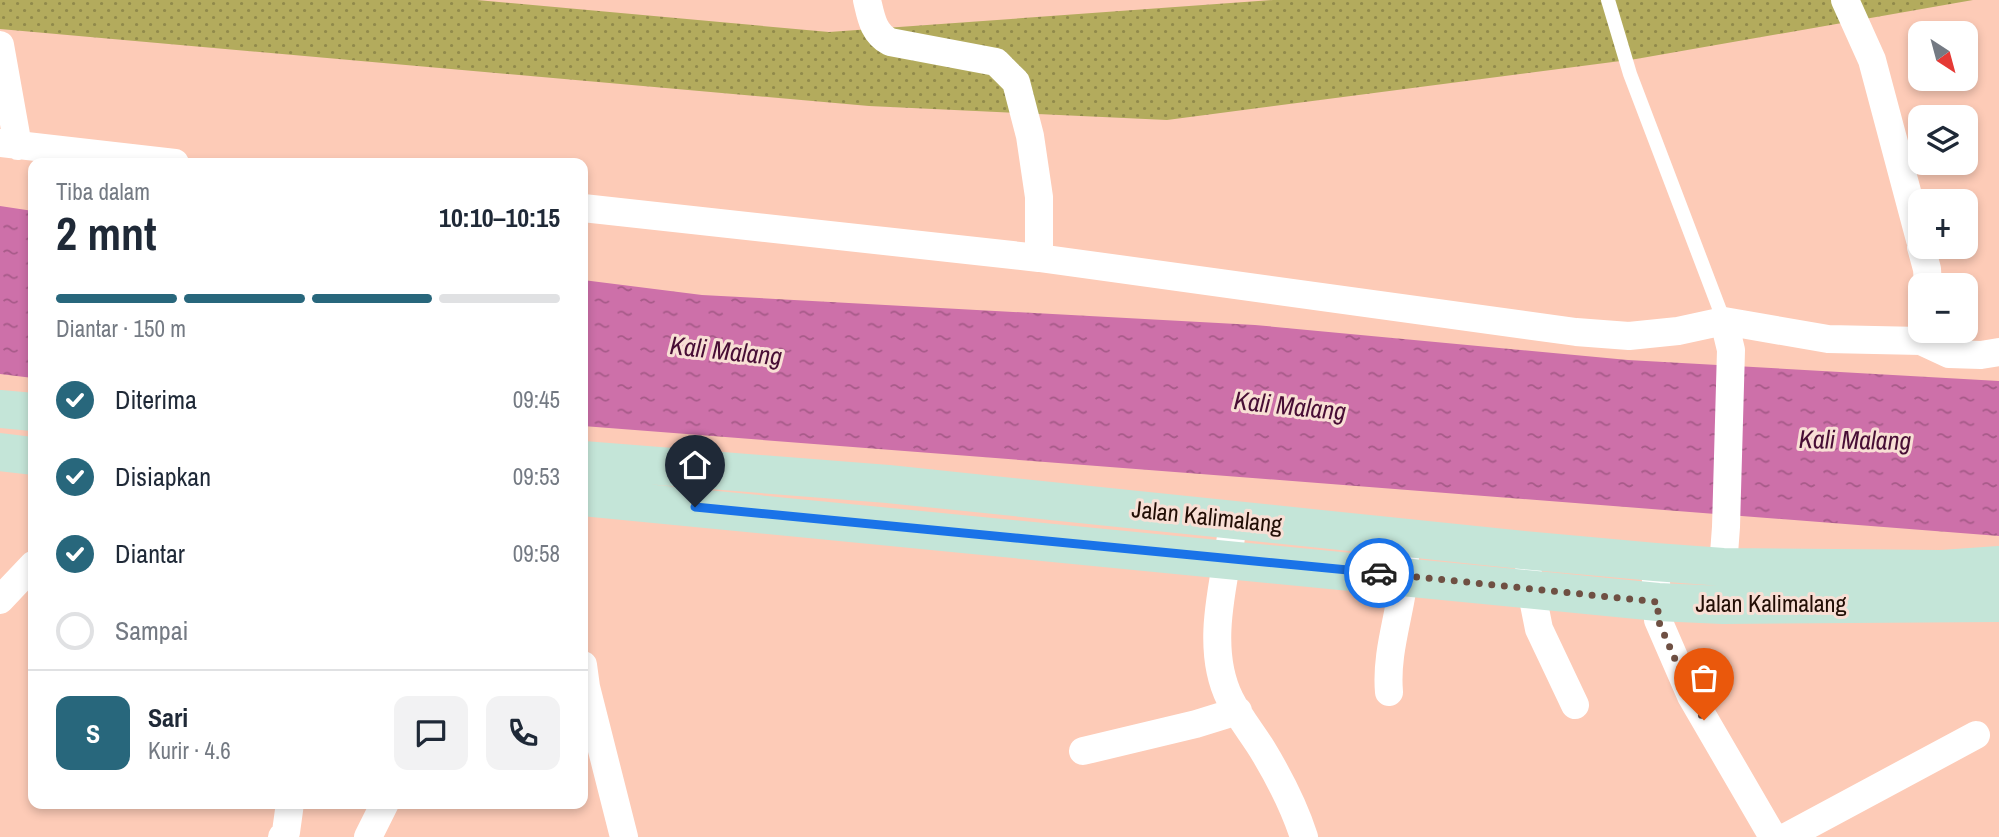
<!DOCTYPE html>
<html lang="id">
<head>
<meta charset="utf-8">
<style>
  :root { --surface:#fff; --page:#f2f2f3; --text:#1f2937; --muted:#747a83; --line:#e0e1e3; --accent:#28677c }
  body { margin:0; font-family:"Archivo Narrow",sans-serif; background:var(--page); color:var(--text); height:100vh; display:flex; flex-direction:column; font-size:26px; white-space:nowrap }
  * { box-sizing:border-box; margin:0 }
  p { font-size:23px; color:var(--muted) }
  .icon { flex:none; width:38px; height:38px; fill:none; stroke:currentColor; stroke-width:2; stroke-linecap:round; stroke-linejoin:round }
  .map { position:relative; flex:1; overflow:hidden }
  .sheet { position:absolute; left:28px; top:158px; width:560px; height:651px; display:flex; flex-direction:column; background:var(--surface); border-radius:14px; box-shadow:0 4px 10px #0003 }
  .sheet>* { flex:none }
  .needle { width:46px; rotate:144deg }
  .tools { position:absolute; left:1908px; top:21px; display:grid; gap:14px }
  .tools a { display:grid; place-items:center; width:70px; height:70px; border-radius:14px; background:var(--surface); box-shadow:0 4px 10px #0003; font-size:35px }
  .pin { position:absolute; display:grid; place-items:center; width:60px; height:60px; color:#fff; margin:-72px -30px; border-radius:50% 50% 50% 0; rotate:-45deg; box-shadow:0 0 7px #0007 }
  .pin .icon { rotate:45deg }
  .courier { position:absolute; display:grid; place-items:center; width:70px; height:70px; margin:-35px; border:5px solid #1a73e8; border-radius:50%; background:#fff; color:#222; box-shadow:0 2px 9px #0007 }
  .head em { font-style:normal; font-weight:700 }
  .head div { display:flex; flex-direction:column-reverse }
  .head { display:flex; align-items:center; justify-content:space-between; height:119px; padding:0 28px }
  h1 { font-size:46px; font-weight:700; line-height:52px }
  .bar { display:grid; grid-template-columns:repeat(4,1fr); gap:10px 7px; align-content:center; height:84px; padding:0 28px }
  .bar i { height:9px; border-radius:5px; background:var(--line) }
  .bar .on { background:var(--accent) }
  .bar p { grid-column:span 4 }
  .line { display:flex; align-items:center; gap:18px; padding:0 28px; border-top:2px solid var(--line) }
  .line div { flex:1 }
  .round { display:grid; place-items:center; flex:none; width:74px; height:74px; border-radius:14px; background:var(--page) }
  ol { padding:0 28px; list-style:none }
  li { display:flex; align-items:center; gap:21px; height:77px }
  li p { margin-inline-start:auto }
  li .icon { padding:7px; border-radius:50%; background:var(--accent); color:#fff; stroke-width:4 }
  li:last-child { color:var(--muted) }
  li i { width:38px; height:38px; border:4px solid var(--line); border-radius:50% }
  .map>svg:first-child { display:block }
</style>
</head>
<body>
<div class="map">
<svg width="1999" height="837" viewBox="0 0 1999 837">
  <defs>
    <pattern id="grass-dots" width="8" height="8" patternUnits="userSpaceOnUse" patternTransform="scale(1.75)"><rect width="8" height="8" fill="#b3ab5d"/><path d="M2 2h.1M6 6h.1" fill="none" stroke="#918a4b" stroke-width="1.8" stroke-linecap="round"/></pattern>
    <pattern id="water-ripples" width="26" height="14" patternUnits="userSpaceOnUse" patternTransform="scale(1.75)"><rect width="26" height="14" fill="#cd70a9"/><path d="M2 4q2-2 4 0t4 0M15 11q2-2 4 0t4 0" fill="none" stroke="#a65a88"/></pattern>
  </defs>
  <rect width="100%" height="100%" fill="#fdcbb7"/>
  <path fill="url(#grass-dots)" d="M0 0H477L829 32 1273 0H1973L1636 59 1167 120 869 106 0 29Z"/>
  <path fill="url(#water-ripples)" d="M0 206 33 211V378L0 374Z
    M583 280 702 295 1255 325 1628 360 1999 381V536L583 426Z"/>
  <g fill="none" stroke-linecap="round" stroke-linejoin="round">
    <path stroke="#fff" stroke-width="14" d="M1608 0 1630 74 1724 321"/>
    <path stroke="#fff" stroke-width="28" d="M867 0C871 17 873 33 890 42L996 62 1016 82 1030 136 1039 197V258
      M1845 0 1872 60 1920 240
      M0 45 18 146
      M0 143 175 163
      M583 208 1039 258 1576 332 1629 336 1678 331 1724 321 1828 339 1921 341 1949 354 1981 355 1999 352
      M1921 247 1927 269 1928 285
      M1234 519C1226 576 1203 645 1230 699 1239 717 1252 733 1262 749 1279 777 1294 806 1304 837
      M1655 562 1658 620 1691 696 1773 837
      M1723 567 1726 527 1731 350 1724 321
      M1528 574 1539 629 1575 705
      M0 600 33 565
      M583 665 586 687 624 837
      M1389 692C1385 646 1405 604 1405 558
      M1083 751 1196 724 1238 711
      M282 837 286 832 290 803
      M368 837 385 803
      M1786 837 1976 735"/>
    <path stroke="#c4e5d8" stroke-width="38" d="M0 409 33 412
      M0 452 33 456
      M583 460 888 484 1523 550 1655 562 1723 567 1942 569 1999 565
      M583 497 1658 602 1723 605 1999 603"/>
  </g>
  <g fill="none" stroke-linecap="round" stroke-linejoin="round">
    <path stroke="#6f5043" stroke-width="7" stroke-dasharray="0 12.6" d="M1379 573 1658 602V620L1691 696 1704 720"/>
    <path stroke="#1a73e8" stroke-width="9" d="M695 507 1379 573"/>
  </g>
  <g text-anchor="middle" stroke-width="6" stroke-linejoin="round" paint-order="stroke">
    <g font-size="24" fill="#220e05" stroke="#f8dfd5">
      <text transform="translate(1207 517) rotate(6)" y="8">Jalan Kalimalang</text>
      <text x="1771" y="612">Jalan Kalimalang</text>
    </g>
    <g font-size="26" font-style="italic" fill="#480e35" stroke="#f8dfd5">
      <text transform="translate(726 351) rotate(6)" y="9">Kali Malang</text>
      <text transform="translate(1290 406) rotate(6)" y="9">Kali Malang</text>
      <text transform="translate(1855 440) rotate(1)" y="9">Kali Malang</text>
    </g>
  </g>
</svg>
<div class="tools">
<a><svg class="needle" viewBox="-14 -14 28 28"><path d="M0-13l5 13h-10z" fill="#e53935"/><path d="M0 13l5-13h-10z" fill="#747a83"/></svg></a>
<a><svg class="icon" aria-label="layers" viewBox="0 0 24 24"><path d="M12 4l9 5-9 5-9-5zM3 14l9 5 9-5"/></svg></a>
<a>+</a>
<a>−</a>
</div>
<div class="pin" style="left:1704px;top:720px;background:#ea580c"><svg class="icon" aria-label="bag" viewBox="0 0 24 24"><path d="M5 8h14l-1 12H6zM9 8a3 3 0 0 1 6 0"/></svg></div>
<div class="pin" style="left:695px;top:507px;background:#1f2937"><svg class="icon" aria-label="home" viewBox="0 0 24 24"><path d="M3 11l9-7 9 7M6 9v11h12V9"/></svg></div>
<div class="courier" style="left:1379px;top:573px"><svg class="icon" aria-label="car" viewBox="0 0 24 24"><path d="M5 17H2v-5l4-1 3-4h7l3 4 3 1v5h-3M9 17h6M6 11h13"/><circle cx="7" cy="17" r="2"/><circle cx="17" cy="17" r="2"/></svg></div>
<section class="sheet">
<div class="head"><div><h1>2 mnt</h1><p>Tiba dalam</p></div><em>10:10–10:15</em></div>
<div class="bar"><i class="on"></i><i class="on"></i><i class="on"></i><i></i><p>Diantar · 150 m</p></div>
<ol>
<li><svg class="icon" aria-label="check" viewBox="0 0 24 24"><path d="M5 12l5 5 9-10"/></svg>Diterima<p>09:45</p></li>
<li><svg class="icon" aria-label="check" viewBox="0 0 24 24"><path d="M5 12l5 5 9-10"/></svg>Disiapkan<p>09:53</p></li>
<li><svg class="icon" aria-label="check" viewBox="0 0 24 24"><path d="M5 12l5 5 9-10"/></svg>Diantar<p>09:58</p></li>
<li><i></i>Sampai</li>
</ol>
<div class="line" style="height:126px"><b class="round" style="background:var(--accent);color:#fff">S</b><div><b>Sari</b><p>Kurir · 4.6</p></div><a class="round"><svg class="icon" aria-label="chat" viewBox="0 0 24 24"><path d="M4 5h16v11H9l-5 4z"/></svg></a><a class="round"><svg class="icon" aria-label="phone" viewBox="0 0 24 24"><path d="M5 4h4l2 5-3 2q2 4 5 5l2-3 5 2v4C11 20 4 13 5 4z"/></svg></a></div>
</section>
</div>
</body>
</html>
